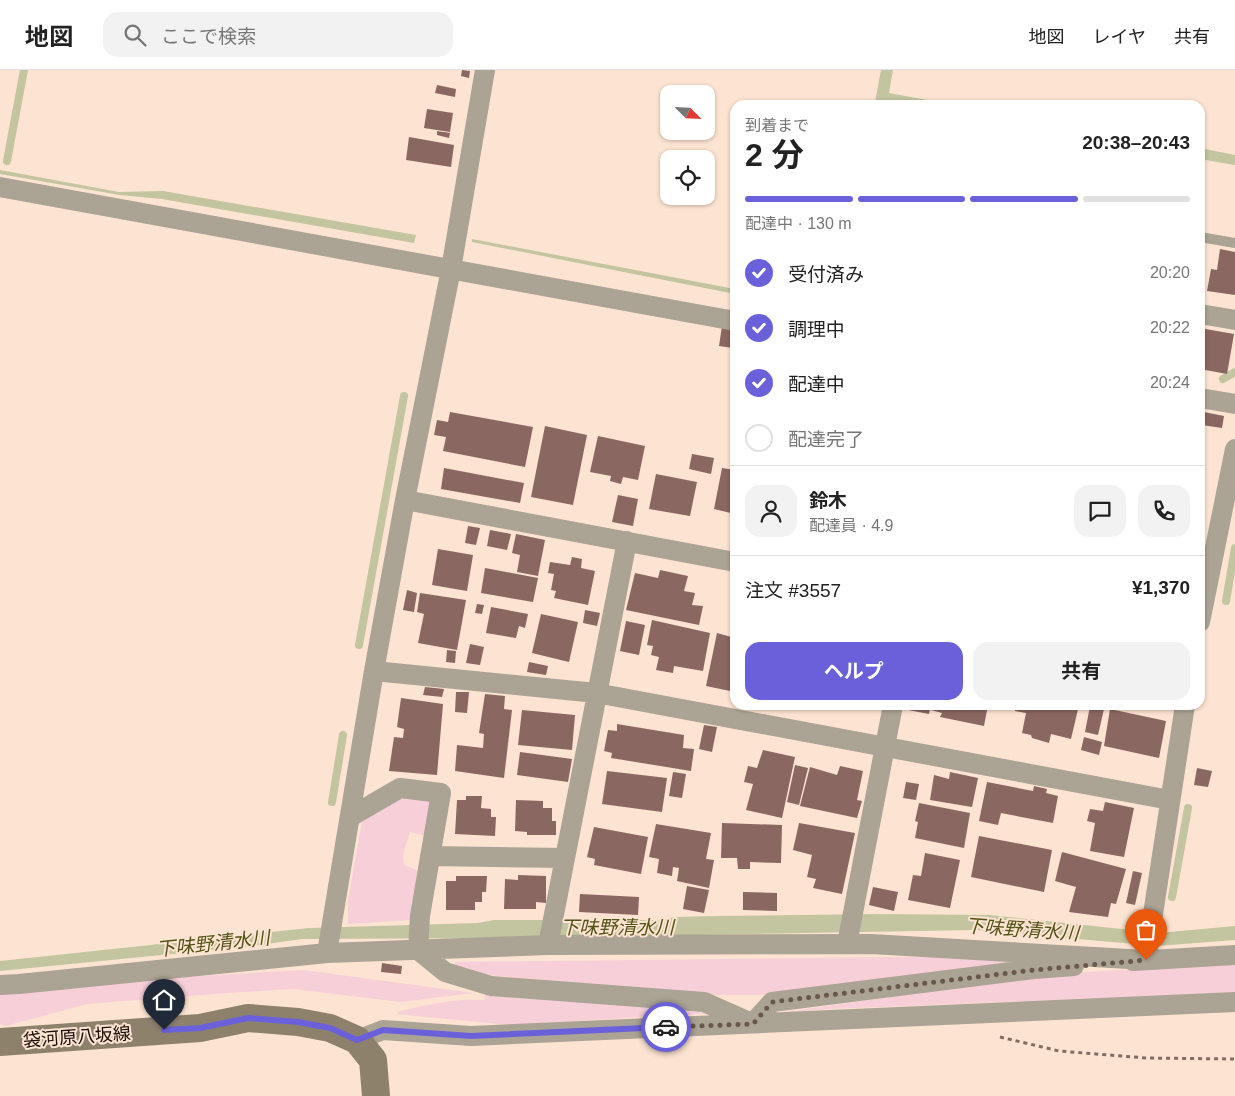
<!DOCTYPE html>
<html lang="ja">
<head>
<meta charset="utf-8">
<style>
  :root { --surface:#fff; --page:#f2f2f2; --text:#222; --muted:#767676; --line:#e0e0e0; --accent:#6a61da }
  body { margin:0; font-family:Arial,"Noto Sans JP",sans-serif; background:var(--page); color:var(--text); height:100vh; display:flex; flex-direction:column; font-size:19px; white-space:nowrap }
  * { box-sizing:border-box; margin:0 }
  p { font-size:16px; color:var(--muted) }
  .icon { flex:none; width:28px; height:28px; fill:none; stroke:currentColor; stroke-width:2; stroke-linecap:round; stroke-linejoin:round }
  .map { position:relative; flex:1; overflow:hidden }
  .side { position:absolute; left:730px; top:30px; width:475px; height:610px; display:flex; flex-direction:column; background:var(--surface); border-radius:15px; box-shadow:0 1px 4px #0004 }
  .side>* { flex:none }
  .needle { width:32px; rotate:114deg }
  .fabs { position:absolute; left:660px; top:15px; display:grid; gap:10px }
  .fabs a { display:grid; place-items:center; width:55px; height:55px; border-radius:10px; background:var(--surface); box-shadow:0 1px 4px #0004; font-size:25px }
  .pin { position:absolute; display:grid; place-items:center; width:42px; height:42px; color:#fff; margin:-51px -21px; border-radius:50% 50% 50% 0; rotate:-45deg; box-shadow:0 0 5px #0007 }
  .pin .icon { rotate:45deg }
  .courier { position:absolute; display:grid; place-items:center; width:50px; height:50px; margin:-25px; border:4px solid #6a61da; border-radius:50%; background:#fff; color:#222; box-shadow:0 1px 6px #0007 }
  .summary em { font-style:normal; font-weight:700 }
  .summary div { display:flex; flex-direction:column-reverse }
  .summary { display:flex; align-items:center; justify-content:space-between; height:85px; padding:0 15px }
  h1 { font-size:32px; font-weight:700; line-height:38px }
  .bar { display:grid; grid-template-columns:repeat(4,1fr); gap:8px 5px; align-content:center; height:60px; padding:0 15px }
  .bar i { height:6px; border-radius:4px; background:var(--line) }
  .bar .current { background:var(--accent) }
  .bar p { grid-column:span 4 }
  .line { display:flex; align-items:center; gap:12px; padding:0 15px; border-top:1px solid var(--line) }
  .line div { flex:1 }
  .round { display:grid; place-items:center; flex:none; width:52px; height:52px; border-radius:15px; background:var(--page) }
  ol { padding:0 15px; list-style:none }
  li { display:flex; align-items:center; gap:15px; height:55px }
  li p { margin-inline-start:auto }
  li .icon { padding:5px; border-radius:50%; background:var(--accent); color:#fff; stroke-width:4 }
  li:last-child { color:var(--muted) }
  li i { width:28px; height:28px; border:2px solid var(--line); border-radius:50% }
  .action { display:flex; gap:10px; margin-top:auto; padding:10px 15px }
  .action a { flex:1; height:58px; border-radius:15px; background:var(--accent); color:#fff; font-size:20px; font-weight:700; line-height:58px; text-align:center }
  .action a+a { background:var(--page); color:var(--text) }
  header { display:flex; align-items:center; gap:30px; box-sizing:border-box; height:70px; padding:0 25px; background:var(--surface); border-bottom:1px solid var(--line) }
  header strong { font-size:24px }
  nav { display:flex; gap:28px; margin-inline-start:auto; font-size:18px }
  .search { width:350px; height:45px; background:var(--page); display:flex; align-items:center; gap:12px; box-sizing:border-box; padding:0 18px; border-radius:15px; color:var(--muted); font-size:19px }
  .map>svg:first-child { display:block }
</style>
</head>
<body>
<header>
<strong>地図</strong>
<div class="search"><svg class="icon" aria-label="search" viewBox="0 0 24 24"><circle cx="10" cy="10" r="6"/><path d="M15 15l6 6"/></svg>ここで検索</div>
<nav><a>地図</a><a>レイヤ</a><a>共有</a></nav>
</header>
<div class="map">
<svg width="1235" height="1026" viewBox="0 0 1235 1026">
  <rect width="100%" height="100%" fill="#fde3d1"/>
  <path fill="#f7cfd8" d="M398 724 435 730 426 766 410 762 403 785 404 795 419 801 412 850 348 854V830L363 746Z
    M976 886 1029 891 761 925H715L496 906 456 899 455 892Z
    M1235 893V923L831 939 778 943 1053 904Z
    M304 900 473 923 401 932 293 919 214 924 87 934 6 956 0 954V922L181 907Z
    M486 923 711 943 508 955 397 944 398 942C423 935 458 928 484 930Z"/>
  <path fill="#c3c5a0" d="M881 0H893L889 23 955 35H893L875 32Z
    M1200 78 1235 85V95L1200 89Z
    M0 100 119 122 163 121 416 165 414 173 162 129 120 125 0 104Z
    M472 169 735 219V224L472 172Z
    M874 844 989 845 1159 863 1235 856V870L1157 876 975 860 528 868 302 869 252 876 0 901V891L309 858 478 853 494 850H662L675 847 718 846Z"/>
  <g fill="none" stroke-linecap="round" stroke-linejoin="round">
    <path stroke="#c3c5a0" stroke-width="8" d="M7 91 24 0
      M1223 309 1235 302
      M1226 531 1235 478
      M359 575 404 326
      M332 732 343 665
      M1172 827 1188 738"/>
  </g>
  <path fill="#8b6761" d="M462 0 470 1 469 8 461 6Z
    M437 15 456 19 455 27 435 23Z
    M427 39 453 43 450 62 424 58Z
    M437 61 450 63 449 68 437 65Z
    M409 67 454 75 451 97 406 90Z
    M1220 179 1235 182V225L1207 221 1211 199 1217 200Z
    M722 256 735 258 733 278 719 276Z
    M1200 258 1234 264 1227 304 1200 299Z
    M450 342 533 357 525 397 443 381 446 367 434 365 437 350 448 352Z
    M1204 342 1224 346 1222 358 1202 355Z
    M545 356 587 365 573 435 531 427Z
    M598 366 645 376 638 410 623 407 621 414 610 411 611 406 590 402Z
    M692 384 714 388 711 404 689 399Z
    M444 398 524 413 520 433 441 419Z
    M722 398 735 400V444L714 439Z
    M656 404 697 412 690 446 649 439Z
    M618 425 638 429 633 456 612 452Z
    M468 456 480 458 476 475 465 473Z
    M490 460 511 464 507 480 487 476Z
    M516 464 545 470 538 506 517 502 520 485 512 483Z
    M438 479 473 485 467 521 432 515Z
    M572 487 582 489 581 498 595 501 588 535 554 528 556 521 551 520 554 504 548 503 550 492 570 495Z
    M485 498 538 508 533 532 481 523Z
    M660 500 688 506 684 521 695 523 692 535 703 536 699 555 626 540 635 503 658 508Z
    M407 520 417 523 414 542 403 540Z
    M420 523 466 530 457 580 418 573 424 544 417 542Z
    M477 534 484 535 482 544 475 543Z
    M491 537 528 544 525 558 519 556 516 568 486 563Z
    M585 540 600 543 597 556 583 553Z
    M541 544 578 552 569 592 532 583Z
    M652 550 710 563 703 601 674 596 673 603 656 600 659 587 651 585 653 576 647 575Z
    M626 551 645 555 639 585 620 581Z
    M717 563 735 568V622L706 616Z
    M470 574 484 577 480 595 466 593Z
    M447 580 456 581 455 593 446 592Z
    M529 592 548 596 546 605 527 602Z
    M425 617 444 619 442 627 423 625Z
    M456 622H469L467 643 455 642Z
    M485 624 505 626 504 639 512 640 504 708 455 701 457 675 483 678 484 664 479 663Z
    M401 628 443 634 437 705 389 701 394 667 403 668 404 659 397 657Z
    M904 635H931L929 644 903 639Z
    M932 635H988L984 656 940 647 942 643 931 640Z
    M999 635H1014L1013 640 998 637Z
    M1016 635H1079L1071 669 1051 664 1049 673 1032 668 1031 665 1022 663 1026 643 1015 641Z
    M1090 636 1104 639 1098 665 1085 662Z
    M1110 639 1166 651 1159 688 1104 676Z
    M522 640 575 645 572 680 518 675Z
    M617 654 684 665 683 678 694 679 691 701 611 688 612 683 604 681 608 660 617 661Z
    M704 655 717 657 712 682 699 679Z
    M1084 667 1102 672 1099 685 1081 680Z
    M763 680 795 687 782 748 746 740 753 714 744 712 748 696 757 698Z
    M520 682 572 689 568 712 517 705Z
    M795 695 808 698 799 735 787 732Z
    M840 696 863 701 857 730 862 731 857 748 800 736 810 697 837 705Z
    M1197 698 1212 701 1208 717 1194 715Z
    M607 701 667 708 662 742 602 734Z
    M673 702 686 704 682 728 669 726Z
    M950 702 978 708 972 737 930 730 934 705 949 709Z
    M906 712 919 714 916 730 903 728Z
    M987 712 1033 721 1034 716 1047 719 1046 723 1058 726 1053 753 1001 743 998 755 979 751Z
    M466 726H482L481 738 491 739V747H496L495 766 455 764 457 730H466Z
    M516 730 543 731V738H552V751H556V765H527V762L515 761Z
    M1105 732 1134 738 1124 787 1090 781 1095 753 1087 751 1090 739 1103 741Z
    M919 733 970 743 964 778 915 768 918 752 915 751Z
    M722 753 782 755 781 793 750 792V799H738L737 788H721Z
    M799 753 855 763 842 824 813 818 816 809 807 807 812 785 793 780Z
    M656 754 711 763 706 789 714 790 709 818 677 811 679 798 673 797 672 806 657 803 659 789 649 787Z
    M594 757 648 767 641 804 594 795 595 789 587 787Z
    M979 766 1052 780 1044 822 971 807Z
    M1062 782 1126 799 1116 834 1111 833 1108 847 1069 842 1076 817 1055 811Z
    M925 783 960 790 950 838 908 830 913 805 921 806Z
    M1133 801 1142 803 1135 835 1126 833Z
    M518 805 546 806V833L536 832V839H504L505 809 518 810Z
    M456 806H487L486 822H482V832H475V840H446V811H456Z
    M687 816 709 820 704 843 683 839Z
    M873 817 898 822 894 841 869 835Z
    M743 822 777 823V841L743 840Z
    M580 824 639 827 638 845 579 842Z
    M382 893 402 896 401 904 381 902Z"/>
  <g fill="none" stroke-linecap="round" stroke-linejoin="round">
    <path stroke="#806e62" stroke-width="3" stroke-dasharray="4 4" stroke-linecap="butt" d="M1000 967 1059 981 1146 988 1235 989"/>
    <path stroke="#aba394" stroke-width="10" d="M1200 167 1235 173"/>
    <path stroke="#aba394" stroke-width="20" d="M0 117 735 251
      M1200 244 1235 250
      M1200 328 1235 334
      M405 430 735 492
      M1200 552 1235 379
      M374 601 596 623 1170 730
      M350 747 400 718 441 723 420 846 418 880 445 902 491 916 704 932 749 952
      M430 786 565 788
      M847 874 893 635
      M548 875 627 471
      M327 883 374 601 405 430 451 199 485 0
      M1146 890 1185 635
      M1133 891 1235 885
      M0 915 19 914 327 883 548 875 871 874 1146 890
      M753 953 772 932 1034 899 1074 896
      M357 970 383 960 471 966 1235 932"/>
    <path stroke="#8d816c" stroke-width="28" d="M0 972 200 958 248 948 298 952 330 958 357 970 373 990 376 1026"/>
  </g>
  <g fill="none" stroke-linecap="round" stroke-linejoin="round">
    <path stroke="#68584d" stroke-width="5" stroke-dasharray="0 9" d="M666 957 753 954 772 932 1034 900 1146 890"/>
    <path stroke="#6a61da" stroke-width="6" d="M164 960 200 958 248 948 298 952 330 958 357 970 383 960 471 966 666 957"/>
  </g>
  <g text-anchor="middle" stroke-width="4" stroke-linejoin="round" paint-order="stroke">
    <g font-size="18" fill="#180d06" stroke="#fde3d1">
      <text transform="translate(77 967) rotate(-4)" y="6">袋河原八坂線</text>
    </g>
    <g font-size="19" font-style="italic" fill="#525317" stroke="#fde3d1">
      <text x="617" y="864">下味野清水川</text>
      <text transform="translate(1022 859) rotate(4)" y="7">下味野清水川</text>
      <text transform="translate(213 873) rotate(-6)" y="7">下味野清水川</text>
    </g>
  </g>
</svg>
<div class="fabs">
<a><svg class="needle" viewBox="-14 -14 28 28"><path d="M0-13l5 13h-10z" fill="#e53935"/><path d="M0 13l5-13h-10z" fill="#767676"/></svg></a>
<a><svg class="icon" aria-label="locate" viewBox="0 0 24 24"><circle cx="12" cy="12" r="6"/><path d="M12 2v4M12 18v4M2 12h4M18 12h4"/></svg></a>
</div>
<div class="pin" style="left:1146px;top:890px;background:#ea580c"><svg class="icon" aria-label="bag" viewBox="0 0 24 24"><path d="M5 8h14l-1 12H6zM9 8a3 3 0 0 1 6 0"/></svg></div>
<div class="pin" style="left:164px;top:960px;background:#1f2937"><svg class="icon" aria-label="home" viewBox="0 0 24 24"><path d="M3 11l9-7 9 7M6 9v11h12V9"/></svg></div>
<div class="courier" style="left:666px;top:957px"><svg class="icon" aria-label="car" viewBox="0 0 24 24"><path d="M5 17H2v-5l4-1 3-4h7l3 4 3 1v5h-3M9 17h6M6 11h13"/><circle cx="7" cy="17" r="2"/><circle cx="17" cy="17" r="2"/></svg></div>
<section class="side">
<div class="summary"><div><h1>2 分</h1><p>到着まで</p></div><em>20:38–20:43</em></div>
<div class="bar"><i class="current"></i><i class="current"></i><i class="current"></i><i></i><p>配達中 · 130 m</p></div>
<ol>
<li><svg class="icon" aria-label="check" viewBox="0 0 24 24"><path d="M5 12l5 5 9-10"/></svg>受付済み<p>20:20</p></li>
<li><svg class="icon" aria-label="check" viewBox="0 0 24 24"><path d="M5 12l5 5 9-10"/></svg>調理中<p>20:22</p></li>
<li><svg class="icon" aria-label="check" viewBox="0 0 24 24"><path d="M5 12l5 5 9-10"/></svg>配達中<p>20:24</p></li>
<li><i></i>配達完了</li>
</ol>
<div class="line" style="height:90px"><a class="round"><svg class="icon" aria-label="person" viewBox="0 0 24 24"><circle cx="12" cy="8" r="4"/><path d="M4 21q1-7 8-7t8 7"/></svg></a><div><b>鈴木</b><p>配達員 · 4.9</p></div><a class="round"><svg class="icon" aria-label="chat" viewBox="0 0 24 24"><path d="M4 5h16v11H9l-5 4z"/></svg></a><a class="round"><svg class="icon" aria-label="phone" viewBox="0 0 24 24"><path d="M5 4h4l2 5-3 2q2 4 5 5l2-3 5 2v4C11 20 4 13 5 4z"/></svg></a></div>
<div class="line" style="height:65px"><div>注文 #3557</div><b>¥1,370</b></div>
<div class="action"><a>ヘルプ</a><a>共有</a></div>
</section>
</div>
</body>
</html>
